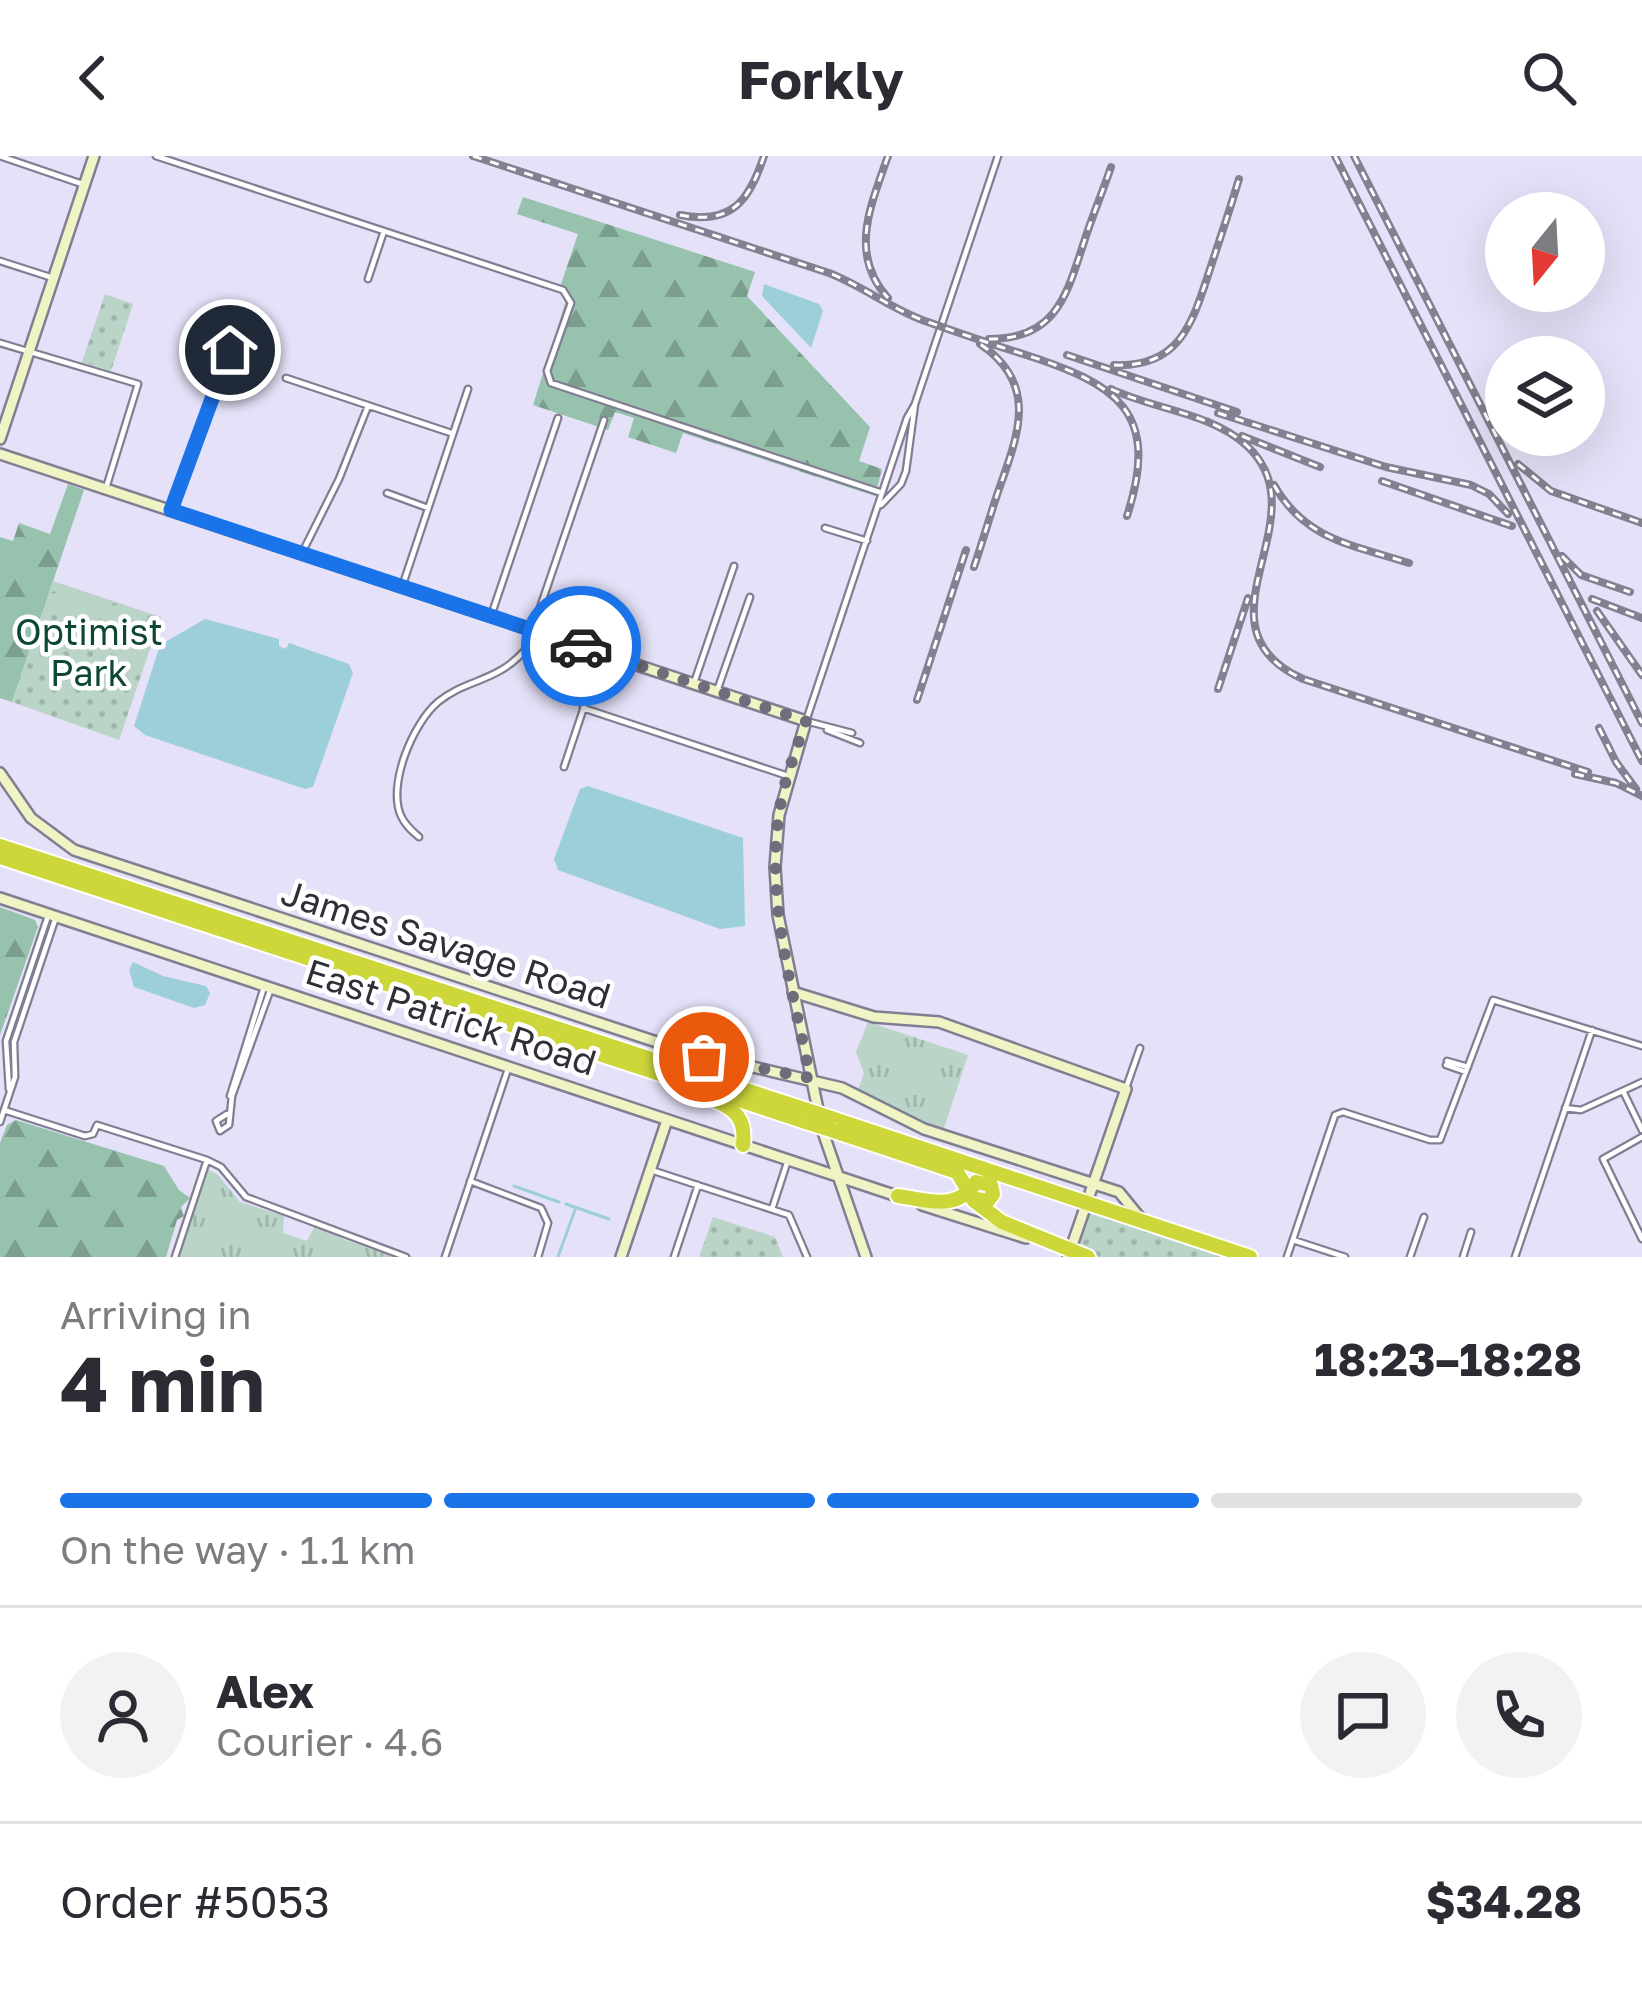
<!DOCTYPE html>
<html lang="en">
<head>
<meta charset="utf-8">
<style>
  :root { --surface:#fff; --page:#f2f2f3; --text:#2b2b33; --muted:#7c7c81; --line:#e1e1e2; --accent:#1a73e8 }
  body { margin:0; font-family:"Golos Text",sans-serif; background:var(--page); color:var(--text); height:100vh; display:flex; flex-direction:column; font-size:45px; white-space:nowrap }
  * { box-sizing:border-box; margin:0 }
  p { font-size:39px; color:var(--muted) }
  .icon { flex:none; width:66px; height:66px; fill:none; stroke:currentColor; stroke-width:2; stroke-linecap:round; stroke-linejoin:round }
  .map { position:relative; height:1101px; overflow:hidden }
  .panel { display:flex; flex-direction:column; background:var(--surface); flex:1 }
  .panel>* { flex:none }
  .needle { width:78px; rotate:198deg }
  .tools { position:absolute; left:1485px; top:36px; display:grid; gap:24px }
  .tools a { display:grid; place-items:center; width:120px; height:120px; border-radius:50%; background:var(--surface); box-shadow:0 12px 48px #0002; font-size:60px }
  .pin { position:absolute; display:grid; place-items:center; width:102px; height:102px; color:#fff; margin:-51px; border:6px solid #fff; border-radius:50%; box-shadow:0 3px 12px #0007 }
  .courier { position:absolute; display:grid; place-items:center; width:120px; height:120px; margin:-60px; border:9px solid #1a73e8; border-radius:50%; background:#fff; color:#222; box-shadow:0 3px 15px #0007 }
  .overview em { font-style:normal; font-weight:700 }
  .overview div { display:flex; flex-direction:column-reverse }
  .overview { display:flex; align-items:center; justify-content:space-between; height:204px; padding:0 60px }
  h1 { font-size:78px; font-weight:700; line-height:90px }
  .bar { display:grid; grid-template-columns:repeat(4,1fr); gap:18px 12px; align-content:center; height:144px; padding:0 60px }
  .bar i { height:15px; border-radius:9px; background:var(--line) }
  .bar .selected { background:var(--accent) }
  .bar p { grid-column:span 4 }
  .line { display:flex; align-items:center; gap:30px; padding:0 60px; border-top:3px solid var(--line) }
  .line div { flex:1 }
  .round { display:grid; place-items:center; flex:none; width:126px; height:126px; border-radius:63px; background:var(--page) }
  header { display:flex; justify-content:space-between; align-items:center; height:156px; padding:0 60px; background:var(--surface); font-size:54px; font-weight:700 }
  .map>svg:first-child { display:block }
</style>
</head>
<body>
<header><svg class="icon" aria-label="back" viewBox="0 0 24 24"><path d="M15 5l-7 7 7 7"/></svg>Forkly<svg class="icon" aria-label="search" viewBox="0 0 24 24"><circle cx="10" cy="10" r="6"/><path d="M15 15l6 6"/></svg></header>
<div class="map">
<svg width="1642" height="1101" viewBox="0 0 1642 1101">
  <defs>
    <pattern id="grass-tufts" width="24" height="20" patternUnits="userSpaceOnUse" patternTransform="scale(3)"><rect width="24" height="20" fill="#bad4c7"/><path d="M3 7l-1-3M5 7V3M7 7l1-3M15 17l-1-3M17 17v-4M19 17l1-3" fill="none" stroke="#a0b6ac"/></pattern>
    <pattern id="forest-firs" width="22" height="20" patternUnits="userSpaceOnUse" patternTransform="scale(3)"><rect width="22" height="20" fill="#97c2ae"/><path d="M5 1l3.5 6h-7zM16 11l3.5 6h-7z" fill="#7c9e8f"/></pattern>
    <pattern id="park-dots" width="8" height="8" patternUnits="userSpaceOnUse" patternTransform="scale(3)"><rect width="8" height="8" fill="#bad4c7"/><path d="M2 2h.1M6 6h.1" fill="none" stroke="#a0b6ac" stroke-width="1.8" stroke-linecap="round"/></pattern>
  </defs>
  <rect width="100%" height="100%" fill="#e4e1f8"/>
  <path fill="url(#grass-tufts)" d="M868 866 968 899 944 972 907 960 858 934 864 917 856 896Z
    M207 1013 218 1019 240 1046 284 1060 283 1077 307 1085 316 1068 345 1084 397 1101H179Z"/>
  <path fill="url(#forest-firs)" d="M523 41 755 116 747 140 870 271 859 305 882 313 875 340 683 277 676 297 628 281 634 262 615 256 608 274 533 249 569 135 560 131 578 78 517 58Z
    M68 328 84 334 12 546 0 542V381L13 385 19 367 50 378Z
    M0 751 35 764 38 771 0 879Z
    M16 964 164 1010 179 1034 190 1042 181 1051 184 1060 177 1064 166 1101H0V987L7 969Z"/>
  <path fill="url(#park-dots)" d="M105 138 133 148 111 215 82 206Z
    M53 425 161 461 119 584 12 546Z
    M1090 1054 1240 1101H1099L1077 1092Z
    M713 1061 775 1081 783 1101H699Z"/>
  <path fill="#bad4c7" d="M74 433 92 442 97 450C115 447 134 450 142 467L127 477 148 478 143 507 138 509 110 497 117 484 107 482 96 450 73 470 67 468 50 438Z"/>
  <path fill="#9dcfda" d="M764 128 819 148 823 155 811 192 762 140Z
    M205 463 279 483V490L286 493 289 487 349 508 353 517 313 631 305 633 145 579 134 570 160 489Z
    M588 630 743 682 745 770 720 773 558 714 554 703 580 633Z
    M133 806 163 820 206 830 210 837 205 849 194 852 134 831 129 814Z"/>
  <g fill="none" stroke-linecap="round" stroke-linejoin="round">
    <path stroke="#9dcfda" stroke-width="3" d="M514 1030 559 1046
      M566 1048 609 1063
      M558 1101 576 1051"/>
    <defs>
      <path id="street" d="M0 0 85 29
        M156 0 563 134 571 147 547 215 551 227 882 337
        M0 105 53 122
        M368 123 384 75
        M0 187 138 228 106 332
        M286 222 451 277
        M387 337 428 352
        M881 349 901 328 906 315 915 248 998 0
        M171 353 245 156
        M825 372 867 385
        M302 397 339 323 368 250
        M402 431 468 233
        M491 460 558 262
        M695 524 734 410
        M718 532 750 441
        M583 552 788 620
        M827 574 860 587
        M852 577 806 565 907 262 915 248
        M564 611 602 497
        M419 681C412 675 405 669 401 660 387 629 413 567 438 546 467 522 497 527 526 493L604 264
        M1447 905 1468 911
        M1446 909 1466 916
        M1126 932 1140 892
        M9 933 6 885 48 760
        M1623 935 1642 974
        M230 940 264 831
        M1565 952 1581 954 1642 926
        M4 954 85 980 93 978 97 969 207 1004 221 1011 246 1041 406 1101
        M227 958 216 965 220 975 229 969 232 940 270 835
        M0 966 15 921 14 886 55 764
        M1642 981 1603 1003 1642 1083
        M651 1014 789 1059 807 1101
        M470 1025 541 1052 548 1067 538 1101
        M772 1053 788 1004
        M1293 1084 1345 1101
        M175 1101 207 1004
        M445 1101 508 913
        M674 1101 698 1029
        M1287 1101 1335 959 1343 956 1430 984H1440L1493 844 1642 890
        M1410 1101 1424 1061
        M1463 1101 1471 1076
        M1515 1101 1592 874"/>
      <path id="secondary" d="M0 283 94 0
        M0 298 806 565 779 659 775 711 778 759 822 973 866 1101
        M0 617 31 662 74 694 681 894 842 932 924 973 1119 1036 1141 1063
        M0 742 900 1041
        M793 836 874 861 939 866 1126 933 1068 1101
        M922 1049 1026 1082
        M621 1101 667 964"/>
      <path id="highway" d="M0 690 807 954
        M0 701 809 967
        M714 944C736 953 746 964 743 989
        M831 962 1250 1101
        M834 975 957 1016 974 1045 1002 1066 1088 1101
        M898 1040C929 1044 957 1056 976 1026L991 1029 993 1038 988 1045 973 1042"/>
    </defs>
    <use href="#street" stroke="#817e92" stroke-width="9"/>
    <use href="#secondary" stroke="#817e92" stroke-width="14"/>
    <use href="#highway" stroke="#fff" stroke-width="18"/>
    <use href="#street" stroke="#fff" stroke-width="4.5"/>
    <use href="#secondary" stroke="#f0f3c4" stroke-width="9"/>
    <use href="#highway" stroke="#cdd73a" stroke-width="14"/>
    <defs>
      <path id="rail" d="M473 0 829 117C865 131 894 155 928 166 959 177 991 188 1023 198 1117 228 1161 255 1127 360
        M888 0C871 49 848 98 888 142
        M1335 0 1642 605
        M1354 0 1642 567
        M680 59C732 69 749 45 764 0
        M989 183C1058 183 1067 137 1085 83 1093 58 1103 35 1111 11
        M1067 199 1237 256
        M1114 209C1181 212 1193 165 1210 113 1220 83 1230 53 1239 23
        M1111 233C1153 253 1211 257 1246 289 1325 360 1186 470 1303 523L1588 616
        M1218 257 1386 311 1471 329 1489 338 1508 358
        M1242 280 1320 311
        M1518 308 1551 335 1642 367
        M1382 325 1512 370
        M1274 329C1305 384 1353 389 1409 407
        M1562 400 1581 419 1630 436
        M974 411C982 387 989 363 997 339 1016 283 1042 230 980 188
        M1592 443 1642 462
        M1597 455 1642 519
        M1218 533 1248 442
        M917 544 966 394
        M1599 572 1616 606 1636 633
        M1575 618 1616 627 1642 640"/>
    </defs>
    <use href="#rail" stroke="#838191" stroke-width="8"/>
    <use href="#rail" stroke="#fff" stroke-width="3" stroke-dasharray="9" stroke-linecap="butt"/>
    <defs>
      <path id="highway-bridge" d="M807 954 831 962
        M809 967 834 975"/>
    </defs>
    <use href="#highway-bridge" stroke="#fff" stroke-width="18" stroke-linecap="butt"/>
    <use href="#highway-bridge" stroke="#cdd73a" stroke-width="14"/>
  </g>
  <g fill="none" stroke-linecap="round" stroke-linejoin="round">
    <path stroke="#6f6d7b" stroke-width="12" stroke-dasharray="0 21.6" d="M581 490 806 565C797 592 786 618 781 646 763 738 793 832 810 922L704 901"/>
    <path stroke="#1a73e8" stroke-width="15" d="M230 194 171 354 581 490"/>
  </g>
  <g text-anchor="middle" stroke-width="9" stroke-linejoin="round" paint-order="stroke">
    <g font-size="36" fill="#0e4733" stroke="#fff">
      <text x="89" y="489">Optimist<tspan x="89" dy="41">Park</tspan></text>
    </g>
    <g font-size="36" fill="#302f38" stroke="#fff">
      <text transform="translate(446 788) rotate(18)" y="13">James Savage Road</text>
      <text transform="translate(451 861) rotate(18)" y="13">East Patrick Road</text>
    </g>
  </g>
</svg>
<div class="tools">
<a><svg class="needle" viewBox="-14 -14 28 28"><path d="M0-13l5 13h-10z" fill="#e53935"/><path d="M0 13l5-13h-10z" fill="#7c7c81"/></svg></a>
<a><svg class="icon" aria-label="layers" viewBox="0 0 24 24"><path d="M12 4l9 5-9 5-9-5zM3 14l9 5 9-5"/></svg></a>
</div>
<div class="pin" style="left:704px;top:901px;background:#ea580c"><svg class="icon" aria-label="bag" viewBox="0 0 24 24"><path d="M5 8h14l-1 12H6zM9 8a3 3 0 0 1 6 0"/></svg></div>
<div class="pin" style="left:230px;top:194px;background:#1f2937"><svg class="icon" aria-label="home" viewBox="0 0 24 24"><path d="M3 11l9-7 9 7M6 9v11h12V9"/></svg></div>
<div class="courier" style="left:581px;top:490px"><svg class="icon" aria-label="car" viewBox="0 0 24 24"><path d="M5 17H2v-5l4-1 3-4h7l3 4 3 1v5h-3M9 17h6M6 11h13"/><circle cx="7" cy="17" r="2"/><circle cx="17" cy="17" r="2"/></svg></div>
</div>
<section class="panel">
<div class="overview"><div><h1>4 min</h1><p>Arriving in</p></div><em>18:23–18:28</em></div>
<div class="bar"><i class="selected"></i><i class="selected"></i><i class="selected"></i><i></i><p>On the way · 1.1 km</p></div>
<div class="line" style="height:216px"><a class="round"><svg class="icon" aria-label="person" viewBox="0 0 24 24"><circle cx="12" cy="8" r="4"/><path d="M4 21q1-7 8-7t8 7"/></svg></a><div><b>Alex</b><p>Courier · 4.6</p></div><a class="round"><svg class="icon" aria-label="chat" viewBox="0 0 24 24"><path d="M4 5h16v11H9l-5 4z"/></svg></a><a class="round"><svg class="icon" aria-label="phone" viewBox="0 0 24 24"><path d="M5 4h4l2 5-3 2q2 4 5 5l2-3 5 2v4C11 20 4 13 5 4z"/></svg></a></div>
<div class="line" style="height:156px"><div>Order #5053</div><b>$34.28</b></div>
</section>
</body>
</html>
